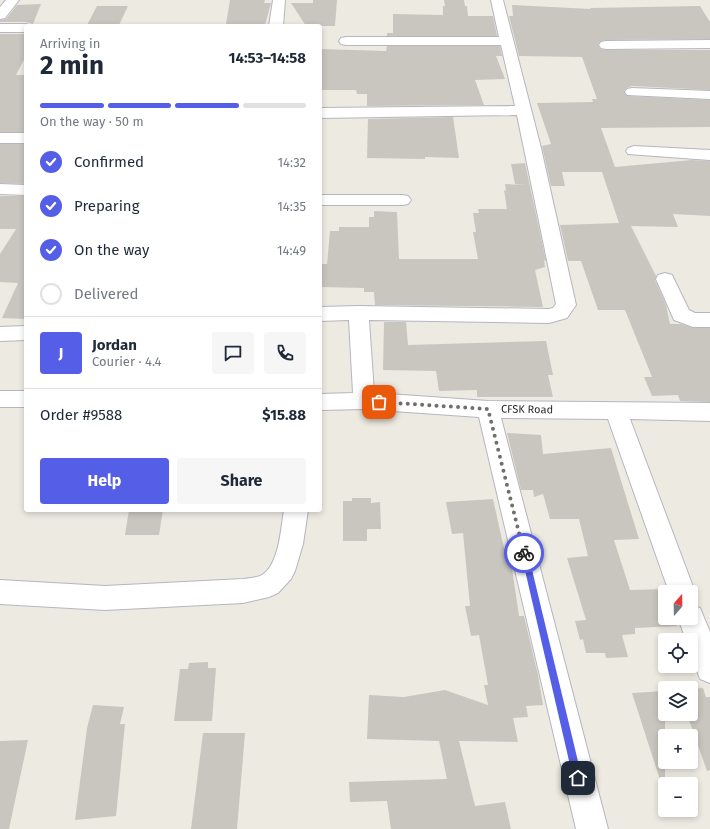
<!DOCTYPE html>
<html lang="en">
<head>
<meta charset="utf-8">
<style>
  :root { --surface:#fff; --page:#f6f6f7; --text:#1f2937; --muted:#747a83; --line:#e0e1e3; --accent:#555ee6 }
  body { margin:0; font-family:"Fira Sans",sans-serif; background:var(--page); color:var(--text); height:100vh; display:flex; flex-direction:column; font-size:15px; white-space:nowrap }
  * { box-sizing:border-box; margin:0 }
  p { font-size:13px; color:var(--muted) }
  .icon { flex:none; width:22px; height:22px; fill:none; stroke:currentColor; stroke-width:2; stroke-linecap:round; stroke-linejoin:round }
  .map { position:relative; flex:1; overflow:hidden }
  .details { position:absolute; left:24px; top:24px; width:298px; height:488px; display:flex; flex-direction:column; background:var(--surface); border-radius:4px; box-shadow:0 2px 6px #0003 }
  .details>* { flex:none }
  .needle { width:26px; rotate:20deg }
  .buttons { position:absolute; left:658px; top:585px; display:grid; gap:8px }
  .buttons a { display:grid; place-items:center; width:40px; height:40px; border-radius:4px; background:var(--surface); box-shadow:0 2px 6px #0003; font-size:20px }
  .pin { position:absolute; display:grid; place-items:center; width:34px; height:34px; color:#fff; margin:-17px; border-radius:8px; box-shadow:0 2px 6px #0006 }
  .courier { position:absolute; display:grid; place-items:center; width:40px; height:40px; margin:-20px; border:3px solid #555ee6; border-radius:50%; background:#fff; color:#222; box-shadow:0 1px 5px #0007 }
  .headline em { font-style:normal; font-weight:700 }
  .headline div { display:flex; flex-direction:column-reverse }
  .headline { display:flex; align-items:center; justify-content:space-between; height:68px; padding:0 16px }
  h1 { font-size:26px; font-weight:700; line-height:30px }
  .bar { display:grid; grid-template-columns:repeat(4,1fr); gap:6px 4px; align-content:center; height:48px; padding:0 16px }
  .bar i { height:5px; border-radius:3px; background:var(--line) }
  .bar .active { background:var(--accent) }
  .bar p { grid-column:span 4 }
  .line { display:flex; align-items:center; gap:10px; padding:0 16px; border-top:1px solid var(--line) }
  .line div { flex:1 }
  .round { display:grid; place-items:center; flex:none; width:42px; height:42px; border-radius:4px; background:var(--page) }
  ol { padding:0 16px; list-style:none }
  li { display:flex; align-items:center; gap:12px; height:44px }
  li p { margin-inline-start:auto }
  li .icon { padding:4px; border-radius:50%; background:var(--accent); color:#fff; stroke-width:4 }
  li:last-child { color:var(--muted) }
  li i { width:22px; height:22px; border:2px solid var(--line); border-radius:50% }
  .button { display:flex; gap:8px; margin-top:auto; padding:8px 16px }
  .button a { flex:1; height:46px; border-radius:4px; background:var(--accent); color:#fff; font-size:16px; font-weight:700; line-height:46px; text-align:center }
  .button a+a { background:var(--page); color:var(--text) }
  .map>svg:first-child { display:block }
</style>
</head>
<body>
<div class="map">
<svg width="710" height="829" viewBox="0 0 710 829">
  <rect width="100%" height="100%" fill="#edeae2"/>
  <path fill="#c9c6c0" d="M230 0H265L264 3H271L265 25 226 24Z
    M313 0H337L335 26H306L291 3H313Z
    M444 0H464L465 6H467L468 16H493L497 36H387V33H393V14L443 15V6H445Z
    M41 4 33 24 26 22H0V20L6 19 17 5Z
    M512 5 591 9 590 8 700 6 710 22V39L606 40 601 41 598 44 600 49 606 50H710V90L632 86 627 88 624 91 627 96 710 100V127L601 128 615 167 692 160 710 161V216L673 214 678 227 631 226 656 276 655 280 666 305 670 324H681L693 328H710V402L680 401 678 395 652 396 644 377H652L625 310H598L581 261H568L560 225 619 223 602 172H562L565 186H551L542 146 551 144 537 103 593 102 592 99H597L582 57 519 56 509 16H513Z
    M97 6H128L119 25H87Z
    M0 34H26V56L16 75H26V132H0Z
    M387 46H500L502 56H496L505 79 475 80 484 105 367 106V94H357L356 90H320V49L386 51Z
    M453 117 459 158 425 157V159L367 158 368 119Z
    M0 144H26V184L0 183Z
    M525 163 546 261 544 260 545 267 535 270 543 307 375 305 374 292H364V288L320 287V264H327L330 231H339V227H369V217H374V211L397 212 399 259H478L473 232H476L473 213H479L478 209H507L504 190 506 191 505 184 525 185 515 184 511 164Z
    M0 196H26V319L2 318 18 283 0 282V254L16 229H0Z
    M384 322H406L408 345 546 341 553 375H548L553 397H477V390L439 391 436 371 383 370Z
    M507 433 541 435 543 454 611 448 639 539 614 540 630 590 665 589V618H675L677 626 635 628V634L622 635 628 657 606 658 605 653H586L583 639 580 640 575 621 586 620 567 558 588 556 579 519H550L543 494 534 497 533 490H521Z
    M352 498H371V503L380 502 381 529H367V541H343V501H352Z
    M493 499 507 562H511L519 616H524L538 675 543 705 526 706 528 717 513 718 518 742 459 741 475 806 505 802 511 829H391L387 801 350 802 349 782 447 779 439 741 367 739 369 695 404 697 445 690 488 705 484 685H488L479 635 471 636 465 606H470L463 533 452 534 446 502Z
    M129 510H163L159 535H125Z
    M208 662V668H216L212 721H174L180 669H188L189 663Z
    M703 688 706 697H710V770L707 771 687 714H691V689Z
    M665 691V782L661 783 632 693Z
    M93 705 124 707 120 724H125L116 816 75 820 87 728Z
    M203 733H245L237 829H191Z
    M28 740 9 829H0V741Z"/>
  <g fill="none" stroke-linecap="round" stroke-linejoin="round">
    <defs>
      <path id="street" d="M6 0H19L5 18 0 19V7Z
        M273 0H285L283 26H269Z
        M491 0H503L541 148 576 305 567 318 549 323 369 320 374 393 488 401 710 403V421L630 419 695 592 691 601V592H669L608 419 501 418 608 829H576L479 417 364 409 320 410V394L353 393 349 320 320 321V307L359 306 549 309 553 308 556 304 517 115 320 118V108L515 106 501 45H346L341 44 339 41 341 38 346 37H499Z
        M0 24H26L31 26H26V32H0Z
        M710 40V48L606 49 601 48 599 45 601 42 606 41Z
        M632 88 710 91V99L627 95 625 92 627 89Z
        M0 133H26V143H0Z
        M634 146 710 150V160L628 154 626 151 628 148Z
        M0 184 26 185V195L0 194Z
        M320 195H402L408 196 411 200 408 204 402 205H320Z
        M665 273 672 275 689 310 695 313H710V327H693L674 320 656 279 658 275Z
        M26 326V340L0 341V327Z
        M0 391H26V407H0Z
        M284 510H308L303 544 295 571 291 579 278 593 269 597 243 603 105 610 0 604V580L105 586 243 579C248 578 257 578 262 575 279 565 281 528 284 510Z
        M691 605 700 608 710 632V683L700 679 691 654V640H686L678 618H691Z"/>
    </defs>
    <use href="#street" stroke="#b5b6bf" stroke-width="2"/>
    <use href="#street" fill="#fff" fill-rule="evenodd"/>
  </g>
  <path fill="#555ee6" d="M524 549 528 553 582 778 581 781 578 782 575 781 573 778 521 553Z"/>
  <g fill="none" stroke-linecap="round" stroke-linejoin="round">
    <path stroke="#706f6c" stroke-width="4" stroke-dasharray="0 7.2" d="M379 402 488 409 524 553"/>
  </g>
  <g text-anchor="middle" stroke-width="3.5" stroke-linejoin="round" paint-order="stroke">
    <g font-size="11" fill="#2d2d2d" stroke="#fff">
      <text transform="translate(527 409) rotate(1)" y="4">CFSK Road</text>
    </g>
  </g>
</svg>
<div class="buttons">
<a><svg class="needle" viewBox="-14 -14 28 28"><path d="M0-13l5 13h-10z" fill="#e53935"/><path d="M0 13l5-13h-10z" fill="#747a83"/></svg></a>
<a><svg class="icon" aria-label="locate" viewBox="0 0 24 24"><circle cx="12" cy="12" r="6"/><path d="M12 2v4M12 18v4M2 12h4M18 12h4"/></svg></a>
<a><svg class="icon" aria-label="layers" viewBox="0 0 24 24"><path d="M12 4l9 5-9 5-9-5zM3 14l9 5 9-5"/></svg></a>
<a>+</a>
<a>−</a>
</div>
<div class="pin" style="left:379px;top:402px;background:#ea580c"><svg class="icon" aria-label="bag" viewBox="0 0 24 24"><path d="M5 8h14l-1 12H6zM9 8a3 3 0 0 1 6 0"/></svg></div>
<div class="pin" style="left:578px;top:778px;background:#1f2937"><svg class="icon" aria-label="home" viewBox="0 0 24 24"><path d="M3 11l9-7 9 7M6 9v11h12V9"/></svg></div>
<div class="courier" style="left:524px;top:553px"><svg class="icon" aria-label="bike" viewBox="0 0 24 24"><circle cx="6" cy="16" r="4"/><circle cx="18" cy="16" r="4"/><path d="M6 16l4-8h5l3 8M10 8l3 8H6M13 5h3"/></svg></div>
<section class="details">
<div class="headline"><div><h1>2 min</h1><p>Arriving in</p></div><em>14:53–14:58</em></div>
<div class="bar"><i class="active"></i><i class="active"></i><i class="active"></i><i></i><p>On the way · 50 m</p></div>
<ol>
<li><svg class="icon" aria-label="check" viewBox="0 0 24 24"><path d="M5 12l5 5 9-10"/></svg>Confirmed<p>14:32</p></li>
<li><svg class="icon" aria-label="check" viewBox="0 0 24 24"><path d="M5 12l5 5 9-10"/></svg>Preparing<p>14:35</p></li>
<li><svg class="icon" aria-label="check" viewBox="0 0 24 24"><path d="M5 12l5 5 9-10"/></svg>On the way<p>14:49</p></li>
<li><i></i>Delivered</li>
</ol>
<div class="line" style="height:72px"><b class="round" style="background:var(--accent);color:#fff">J</b><div><b>Jordan</b><p>Courier · 4.4</p></div><a class="round"><svg class="icon" aria-label="chat" viewBox="0 0 24 24"><path d="M4 5h16v11H9l-5 4z"/></svg></a><a class="round"><svg class="icon" aria-label="phone" viewBox="0 0 24 24"><path d="M5 4h4l2 5-3 2q2 4 5 5l2-3 5 2v4C11 20 4 13 5 4z"/></svg></a></div>
<div class="line" style="height:52px"><div>Order #9588</div><b>$15.88</b></div>
<div class="button"><a>Help</a><a>Share</a></div>
</section>
</div>
</body>
</html>
